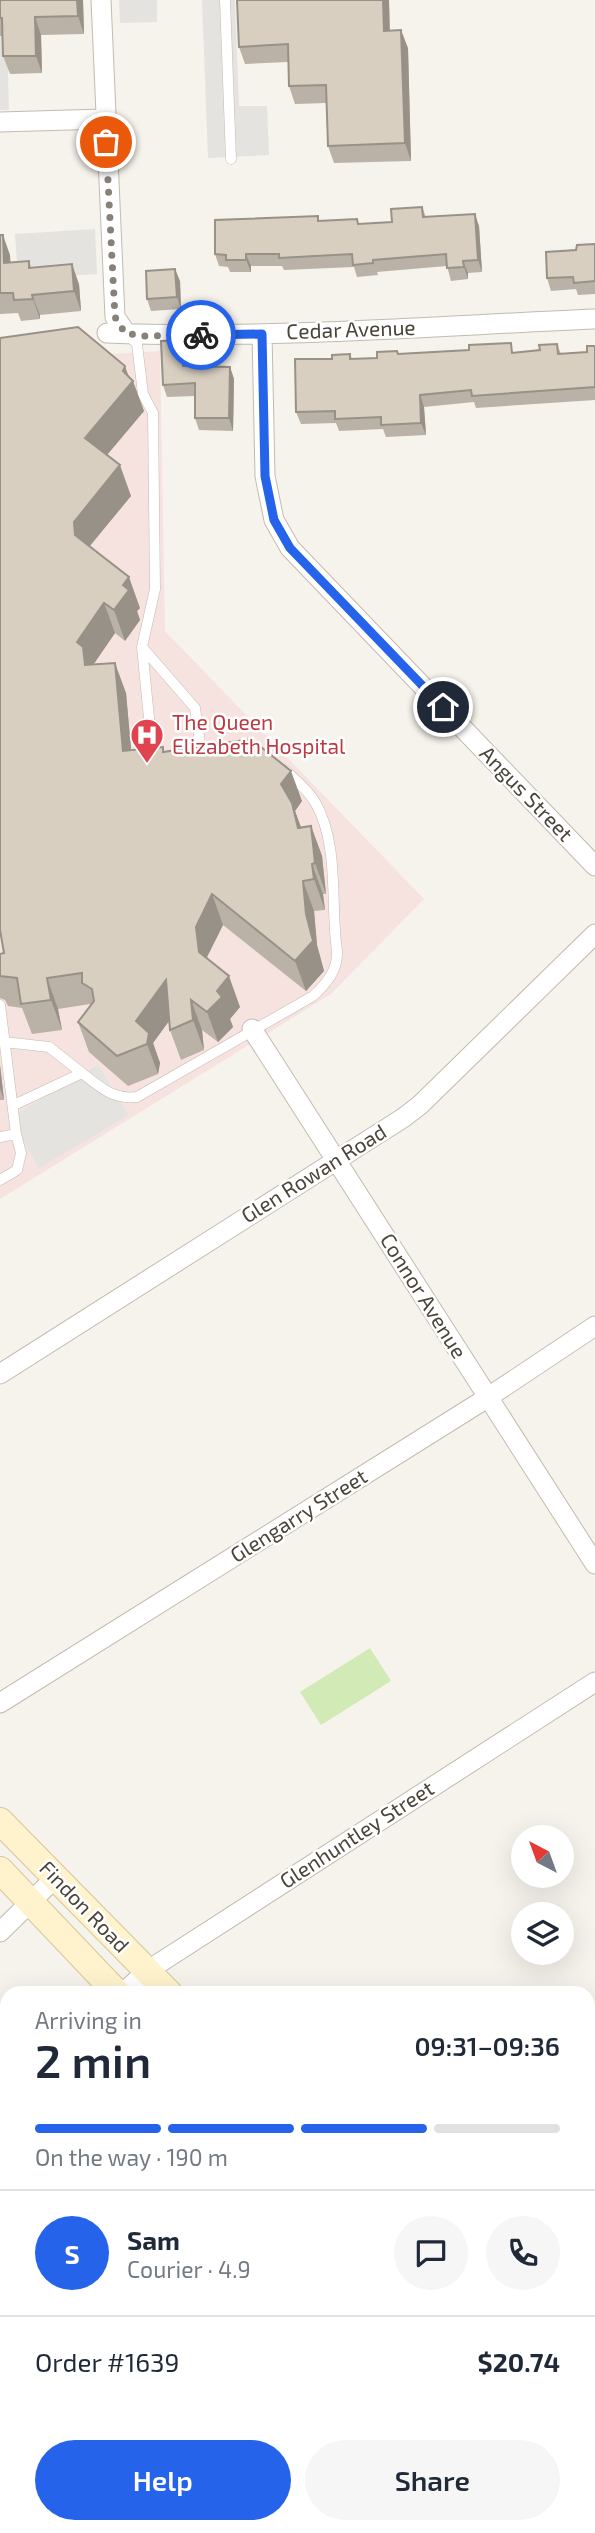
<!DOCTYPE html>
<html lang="en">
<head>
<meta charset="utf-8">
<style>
  :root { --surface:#fff; --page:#f6f6f7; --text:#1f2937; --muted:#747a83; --line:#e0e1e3; --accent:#2563eb }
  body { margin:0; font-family:"Exo 2",sans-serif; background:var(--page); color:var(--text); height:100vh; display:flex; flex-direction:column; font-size:26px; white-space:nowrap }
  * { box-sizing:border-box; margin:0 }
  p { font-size:23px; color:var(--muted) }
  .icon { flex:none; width:38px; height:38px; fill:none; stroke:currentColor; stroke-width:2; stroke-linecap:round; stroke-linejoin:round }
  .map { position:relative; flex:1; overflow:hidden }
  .sheet { position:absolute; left:0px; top:1986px; width:595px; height:548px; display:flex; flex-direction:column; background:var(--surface); border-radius:21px 21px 0 0; box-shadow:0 7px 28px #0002 }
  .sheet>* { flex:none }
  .needle { width:46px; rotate:319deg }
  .controls { position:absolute; left:511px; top:1825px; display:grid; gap:14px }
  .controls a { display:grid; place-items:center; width:63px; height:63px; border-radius:50%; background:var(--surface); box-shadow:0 7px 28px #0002; font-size:35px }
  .pin { position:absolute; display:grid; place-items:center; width:60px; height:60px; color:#fff; margin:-30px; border:4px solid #fff; border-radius:50%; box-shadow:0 2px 7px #0007 }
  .courier { position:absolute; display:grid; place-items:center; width:70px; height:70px; margin:-35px; border:5px solid #2563eb; border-radius:50%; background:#fff; color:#222; box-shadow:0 2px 9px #0007 }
  .overview em { font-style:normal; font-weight:600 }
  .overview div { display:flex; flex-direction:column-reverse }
  .overview { display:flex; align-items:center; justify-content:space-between; height:119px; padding:0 35px }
  h1 { font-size:46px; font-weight:600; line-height:52px }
  .bar { display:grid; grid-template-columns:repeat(4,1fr); gap:10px 7px; align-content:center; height:84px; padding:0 35px }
  .bar i { height:9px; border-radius:5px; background:var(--line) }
  .bar .active { background:var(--accent) }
  .bar p { grid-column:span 4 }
  .line { display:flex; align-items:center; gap:18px; padding:0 35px; border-top:2px solid var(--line) }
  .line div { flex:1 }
  .round { display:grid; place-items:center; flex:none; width:74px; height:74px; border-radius:37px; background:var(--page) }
  .cta { display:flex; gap:14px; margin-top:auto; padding:14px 35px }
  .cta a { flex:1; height:80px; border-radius:42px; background:var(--accent); color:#fff; font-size:28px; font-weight:600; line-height:80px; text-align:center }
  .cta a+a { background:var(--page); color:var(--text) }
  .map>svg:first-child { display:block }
</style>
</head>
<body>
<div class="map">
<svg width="595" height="2533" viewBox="0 0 595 2533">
  <rect width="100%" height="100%" fill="#f6f3ec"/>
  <path fill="#f6e3e0" d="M160 351 165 631 424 899 331 994 0 1199V361Z"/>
  <path fill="#d2eab5" d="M370 1648 391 1681 321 1725 300 1692Z"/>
  <path fill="#e5e3e0" d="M119 0H157V22L120 23Z
    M202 0H235L239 106H267L269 155 208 158Z
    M7 35 9 110H0V36Z
    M95 229 97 274 18 279 15 234Z
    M98 1065 129 1115 39 1168 9 1118Z"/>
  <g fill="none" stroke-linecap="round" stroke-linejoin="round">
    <defs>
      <path id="service" d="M225 0 231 159
        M129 336 137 344 143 394 153 413 155 589 142 647 149 718 156 750 161 758
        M142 647 195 708 202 758
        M4 1042 49 1047 82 1073 14 1105
        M82 1073C100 1087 113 1100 137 1097L313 996C327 983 338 970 337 951 330 904 340 845 315 802 308 790 297 781 286 771
        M0 1137 16 1134
        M0 1180 17 1170 21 1153 16 1134 0 1005"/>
      <path id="minor" d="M101 0 115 317 126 333
        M0 122 104 119
        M107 333C269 339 433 326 595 319
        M262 334 265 476 274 520 290 548 595 866
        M252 1029 595 1564
        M0 1374 403 1118 420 1105 595 934
        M0 1703 487 1398 595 1326
        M0 1932 55 1878
        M123 1993 147 1971 595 1682
        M588 2065 595 2061
        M0 2122 7 2119
        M0 2430 7 2437
        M88 2533 94 2527
        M477 2533 483 2527"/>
      <path id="secondary" d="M0 1821 169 1993
        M0 1870 117 1993
        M588 2423 595 2430
        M588 2472 595 2479"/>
    </defs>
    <use href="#service" stroke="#c2bbae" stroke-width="11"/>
    <use href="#minor" stroke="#c2bbae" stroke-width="21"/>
    <use href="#secondary" stroke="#d6c79b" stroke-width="28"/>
    <use href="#service" stroke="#fff" stroke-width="10"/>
    <use href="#minor" stroke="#fff" stroke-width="19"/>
    <use href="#secondary" stroke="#fff3cd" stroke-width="26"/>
  </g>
  <path fill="#bab2a6" d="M0 0H83L84 34 41 35 42 73 10 74 3 56V36H0Z
    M237 0H389L390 31 408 48 411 161 334 163 328 146 326 103 295 104 289 86 288 62 245 64 239 47Z
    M422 207 426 217 479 226 482 272 468 273V279L451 281 447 266 377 272 378 275 357 277 354 267 284 270 282 266H251V272H230L228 267 219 266 215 254 319 221 359 224 392 222Z
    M0 235 10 255V263L29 261 31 267 79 284 81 311 40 315V319L21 321 18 313 0 314Z
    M595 244V294L578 295 576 289 551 291 547 278 576 250Z
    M180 281 181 309 151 311 147 299Z
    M0 338 129 377 144 411 107 455 131 496 89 546 140 608 137 611 140 620 125 641 115 633 93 665 126 693 131 750 165 752 302 801 295 811 301 827 311 826 322 856 326 894H323L325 910 314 911 317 945 324 971 306 991 223 925 207 957 240 1007 230 1019 233 1027 218 1042 202 1030 204 1050 181 1060 170 1030 169 1021 153 1043 160 1063 158 1074 128 1086 89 1052 78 1022 91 1005 90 1004 58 1009 62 1030 32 1034 22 1008 8 1006 5 1000 0 998V954L4 953Z
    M557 344 561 354 587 352 595 346V400L476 408 474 402 424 407 426 435 386 437 383 429 339 431 336 423 301 424 296 412 332 359 350 354 352 359 377 358 397 351 399 354 514 352 540 350Z
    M186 352 187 366 230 367 234 379 233 431 199 430 195 418V396L167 397 163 385Z
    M0 1065 4 1100H0Z"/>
  <path fill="#979187" d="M77 0H83L84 34 78 16Z
    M383 0H389L390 48 384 31Z
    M35 17 41 35 42 73 36 56Z
    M401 30 408 48 411 161 405 143Z
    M475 214 479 226 482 272 478 260Z
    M3 235 10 255 12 284 4 263Z
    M246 254 251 266V272L246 260Z
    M463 261 468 273V279L464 267Z
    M72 264 79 284 81 311 74 291Z
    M175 269 180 281 181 309 177 297Z
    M32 295 40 315V319L33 299Z
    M182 340 186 352 187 378 183 366Z
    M125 366 131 383 133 381 144 411 96 468 85 438Z
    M230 367 234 379 233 431 229 418Z
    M420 395 424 407 426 435 421 423Z
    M120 465 131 496 85 552 75 535 74 522Z
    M129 577 140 608 137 611 140 620 125 641 114 610 123 585Z
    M104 603 115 633 91 668 96 695 77 642Z
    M115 663 126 693 134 781 123 751Z
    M291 771 302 801 295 811 303 833 309 858 281 784Z
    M311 826 322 856 326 894 315 863Z
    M312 864 323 894 325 910 314 879Z
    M303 881 314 911 317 945 324 971 306 991 295 961 306 914Z
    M212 894 223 925 207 957 210 983 199 952 196 927Z
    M229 976 240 1007 230 1019 233 1027 218 1042 207 1012 217 991Z
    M47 978 58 1009 62 1030 51 1000Z
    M166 980 177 1010 153 1043 160 1063 158 1074 147 1044 136 1021Z
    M191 1000 202 1030 204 1050 193 1020Z
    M0 1065 4 1100 0 1088Z"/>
  <path fill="#d8cfc1" stroke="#979187" stroke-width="2" d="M0 0H77L78 16 35 17 36 56H3L2 18H0Z
    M237 0H383L384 31 401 30 405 143 328 146 326 85 289 86 288 44 239 47Z
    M422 207 423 217 475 214 478 260 463 261 464 267 447 268 446 254 373 260V263L353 265 352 254 279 258V254H246V260H226V255L215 254V220L318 216V221L357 219 358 224 392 222 391 209Z
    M0 235H3L4 263 29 261V268L72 264 74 291 32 295 33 299 14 300 13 293H0Z
    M595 244V281L574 283 573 277 547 278 546 252 576 250 577 245Z
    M175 269 177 297 147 299 146 271Z
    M78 327 125 366 123 371 133 381 85 438 120 465 74 522 75 535 129 577 123 585 129 590 114 610 104 603 77 642 83 647 85 665 115 663 123 751 163 747V752L251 739 291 771 281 784 292 803 298 828 311 826 315 863 312 864 314 879 303 881 306 914 313 941 295 961 212 894 196 927 199 952 229 976 217 991 222 997 207 1012 191 1000 193 1020 170 1030 166 980 136 1021 149 1033 147 1044 117 1056 78 1022 94 1001 92 989 82 983V973L47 978 51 1000 21 1004 17 978 0 976V954L4 953 0 930V338Z
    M182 340 183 366 230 367 229 418H195V383L163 385 161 341Z
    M511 343 512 353 540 350 539 345 557 344 558 354 587 352V346H595V387L472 396 471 390 420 395 421 423 381 425V417L335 419V411L296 412 295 359H332V355L350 354V359L377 358V352L397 351 398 354 469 350V345Z"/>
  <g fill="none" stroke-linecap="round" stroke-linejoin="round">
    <path stroke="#878178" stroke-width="7" stroke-dasharray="0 12.6" d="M106 142 115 317 125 333 142 336 201 335"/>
    <path stroke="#2563eb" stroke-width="9" d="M201 335 262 334 265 476 274 520 290 548 443 707"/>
  </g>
  <defs>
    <symbol id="hospital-pin" viewBox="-11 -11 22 30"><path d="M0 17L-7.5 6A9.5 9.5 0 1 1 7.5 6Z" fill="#e0444e" stroke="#fff"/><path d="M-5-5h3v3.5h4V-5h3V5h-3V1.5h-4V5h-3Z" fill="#fff"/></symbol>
  </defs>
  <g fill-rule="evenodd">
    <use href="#hospital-pin" x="128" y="716" width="38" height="52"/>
  </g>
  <g text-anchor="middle" stroke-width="5" stroke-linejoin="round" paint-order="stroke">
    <g font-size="21" fill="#4b4439" stroke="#fff">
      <text transform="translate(351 330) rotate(-2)" y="7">Cedar Avenue</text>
      <text transform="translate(526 794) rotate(46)" y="7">Angus Street</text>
      <text transform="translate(314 1174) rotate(-32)" y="7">Glen Rowan Road</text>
      <text transform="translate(423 1296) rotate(58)" y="7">Connor Avenue</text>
      <text transform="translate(299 1516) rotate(-32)" y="7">Glengarry Street</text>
      <text transform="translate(357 1835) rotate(-33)" y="7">Glenhuntley Street</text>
      <text transform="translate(84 1907) rotate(46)" y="7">Findon Road</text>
    </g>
    <g font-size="21" fill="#be3a42" stroke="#fff" text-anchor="start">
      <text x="172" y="730">The Queen<tspan x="172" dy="24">Elizabeth Hospital</tspan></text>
    </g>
  </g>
</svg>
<div class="controls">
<a><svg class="needle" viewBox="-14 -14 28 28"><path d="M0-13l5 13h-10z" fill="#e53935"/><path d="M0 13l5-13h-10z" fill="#747a83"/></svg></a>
<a><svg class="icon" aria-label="layers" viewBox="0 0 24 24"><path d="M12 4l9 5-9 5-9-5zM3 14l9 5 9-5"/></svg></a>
</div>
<div class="pin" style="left:106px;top:142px;background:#ea580c"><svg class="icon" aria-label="bag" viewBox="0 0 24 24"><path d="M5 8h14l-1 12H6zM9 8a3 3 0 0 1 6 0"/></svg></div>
<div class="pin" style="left:443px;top:707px;background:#1f2937"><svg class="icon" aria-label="home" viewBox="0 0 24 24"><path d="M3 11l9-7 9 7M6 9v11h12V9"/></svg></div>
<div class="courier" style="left:201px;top:335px"><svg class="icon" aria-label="bike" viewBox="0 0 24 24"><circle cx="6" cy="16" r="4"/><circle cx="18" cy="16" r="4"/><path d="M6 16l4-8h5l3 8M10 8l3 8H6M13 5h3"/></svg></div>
<section class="sheet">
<div class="overview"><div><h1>2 min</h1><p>Arriving in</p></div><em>09:31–09:36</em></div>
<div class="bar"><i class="active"></i><i class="active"></i><i class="active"></i><i></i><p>On the way · 190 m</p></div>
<div class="line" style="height:126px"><b class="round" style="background:var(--accent);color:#fff">S</b><div><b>Sam</b><p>Courier · 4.9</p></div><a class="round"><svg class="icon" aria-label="chat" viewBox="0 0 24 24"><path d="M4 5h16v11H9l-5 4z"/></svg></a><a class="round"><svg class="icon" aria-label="phone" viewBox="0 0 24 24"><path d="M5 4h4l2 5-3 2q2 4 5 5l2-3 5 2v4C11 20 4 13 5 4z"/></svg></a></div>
<div class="line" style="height:91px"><div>Order #1639</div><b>$20.74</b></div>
<div class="cta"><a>Help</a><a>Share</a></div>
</section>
</div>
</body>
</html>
